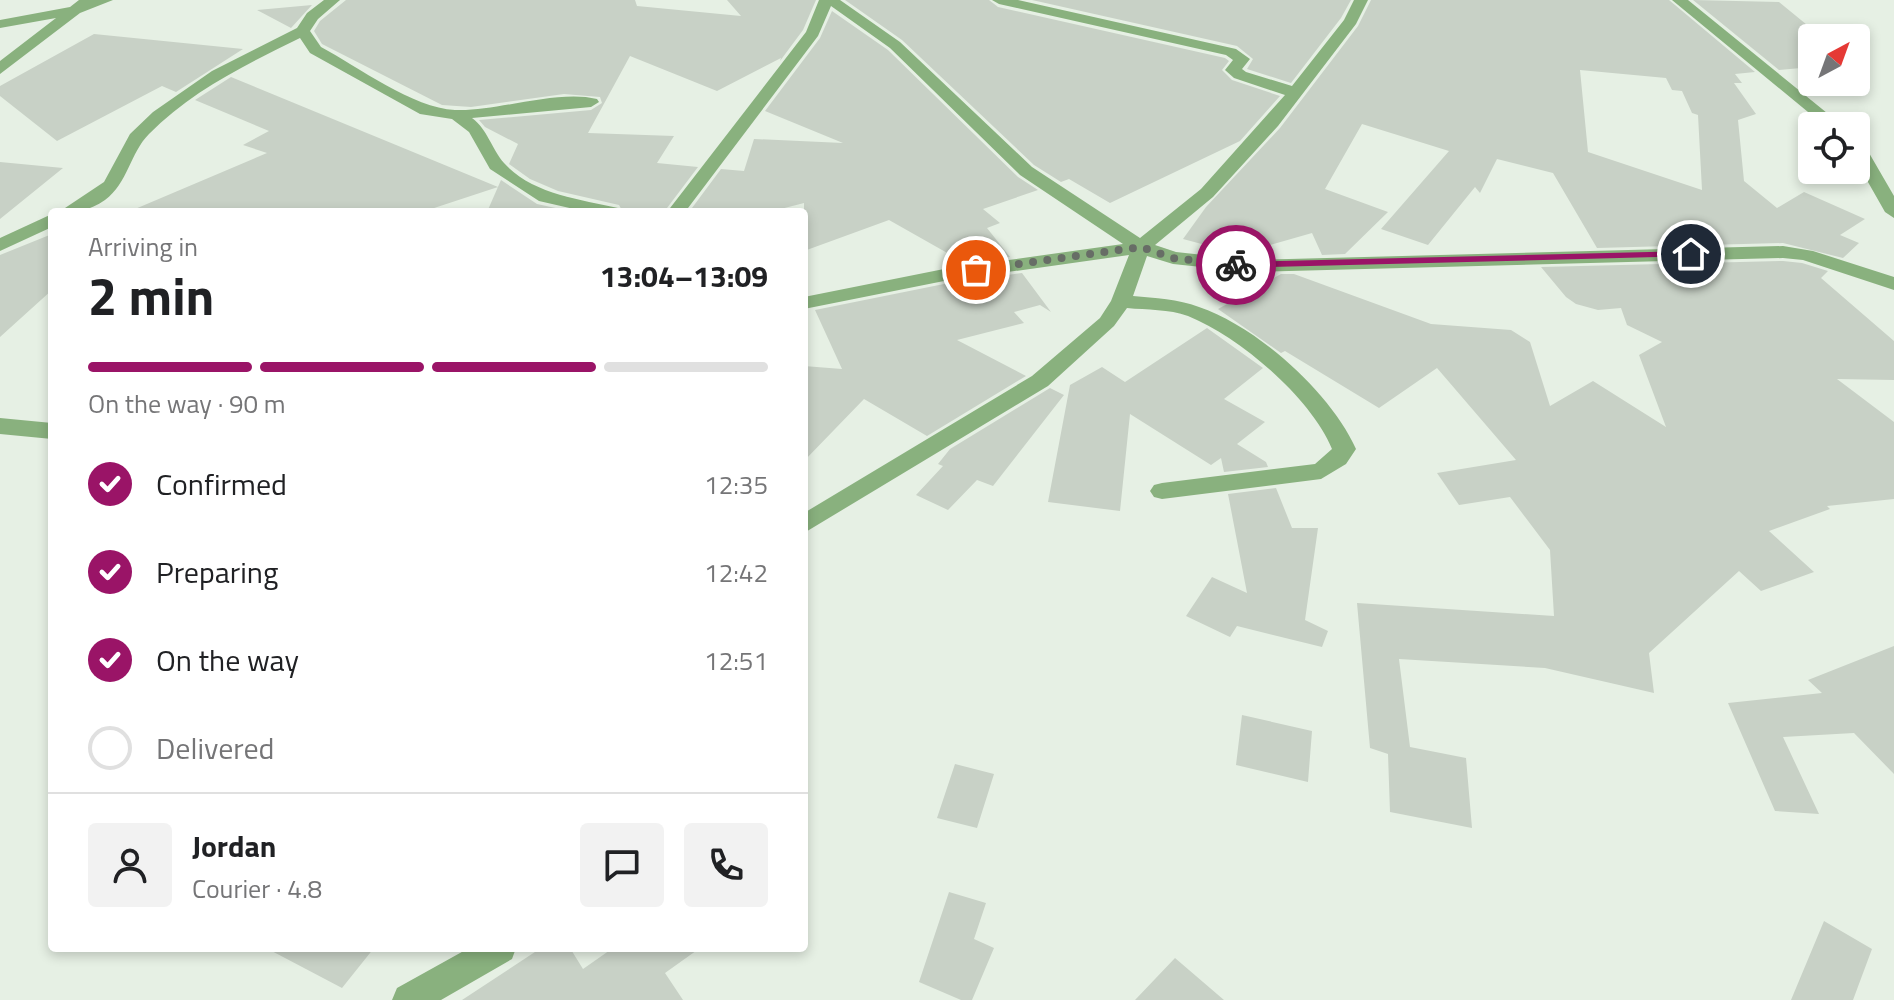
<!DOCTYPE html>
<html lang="en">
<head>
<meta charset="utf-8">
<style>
  :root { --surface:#fff; --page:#f2f2f2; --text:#202124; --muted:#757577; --line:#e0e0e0; --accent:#9a1467 }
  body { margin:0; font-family:"Titillium Web",sans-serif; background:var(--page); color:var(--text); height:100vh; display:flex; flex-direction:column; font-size:30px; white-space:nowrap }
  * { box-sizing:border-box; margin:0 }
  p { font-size:26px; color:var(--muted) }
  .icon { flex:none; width:44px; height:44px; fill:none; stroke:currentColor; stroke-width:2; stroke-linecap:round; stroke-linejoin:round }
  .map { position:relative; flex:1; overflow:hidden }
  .panel { position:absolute; left:48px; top:208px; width:760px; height:744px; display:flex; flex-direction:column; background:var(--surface); border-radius:8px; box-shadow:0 4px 12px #0003 }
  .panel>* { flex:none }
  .needle { width:52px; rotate:41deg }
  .tools { position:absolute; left:1798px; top:24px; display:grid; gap:16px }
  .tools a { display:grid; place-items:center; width:72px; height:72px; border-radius:8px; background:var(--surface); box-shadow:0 4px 12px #0003; font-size:40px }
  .pin { position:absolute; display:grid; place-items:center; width:68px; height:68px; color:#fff; margin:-34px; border:4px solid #fff; border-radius:50%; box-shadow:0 2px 8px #0007 }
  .courier { position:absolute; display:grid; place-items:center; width:80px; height:80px; margin:-40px; border:6px solid #9a1467; border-radius:50%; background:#fff; color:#222; box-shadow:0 2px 10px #0007 }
  .headline em { font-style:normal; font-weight:700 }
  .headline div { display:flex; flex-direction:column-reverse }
  .headline { display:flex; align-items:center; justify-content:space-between; height:136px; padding:0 40px }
  h1 { font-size:52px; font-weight:700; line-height:60px }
  .bar { display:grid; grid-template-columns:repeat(4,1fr); gap:12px 8px; align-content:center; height:96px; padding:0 40px }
  .bar i { height:10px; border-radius:6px; background:var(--line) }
  .bar .active { background:var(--accent) }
  .bar p { grid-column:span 4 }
  .line { display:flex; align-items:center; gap:20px; padding:0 40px; border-top:2px solid var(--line) }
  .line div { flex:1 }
  .round { display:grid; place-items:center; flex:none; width:84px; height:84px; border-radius:8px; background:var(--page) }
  ol { padding:0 40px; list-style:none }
  li { display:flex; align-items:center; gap:24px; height:88px }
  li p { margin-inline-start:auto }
  li .icon { padding:8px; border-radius:50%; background:var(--accent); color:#fff; stroke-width:4 }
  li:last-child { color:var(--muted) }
  li i { width:44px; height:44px; border:4px solid var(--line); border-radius:50% }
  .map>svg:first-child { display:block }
</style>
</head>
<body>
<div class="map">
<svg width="1894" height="1000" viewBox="0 0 1894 1000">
  <rect width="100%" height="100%" fill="#e6f0e4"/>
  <path fill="#c8d1c6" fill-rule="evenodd" d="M346 0H635L637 6 741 16 727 0H816L803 30 780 61 781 58 717 91 630 56 588 133 674 136 657 163 698 167 664 212H623L619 205 558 191 530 179 509 164 518 144 485 127 479 120 591 110 602 103 600 97 564 94 471 107 442 105 322 44 314 31 320 21Z
    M845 0H989L998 7 1225 58 1229 61 1222 70 1232 80 1280 96 1240 141 1110 203 1069 179 1061 182 1034 165 902 40Z
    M1032 0H1351L1341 18 1291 83 1247 69 1253 59 1237 46Z
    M1371 0H1669L1755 72 1735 74 1742 83H1734L1756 114 1738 120 1744 181 1777 208 1804 192 1865 219 1840 235 1859 243 1843 258 1783 243 1597 248 1553 173 1497 159 1480 193 1475 187 1428 245 1381 229 1449 151 1362 124 1325 189 1388 212 1345 254 1322 255 1312 233 1239 254 1183 239 1206 207 1280 128 1358 26ZM1580 70 1666 78 1672 90 1682 91 1692 113 1698 115 1702 190 1588 152Z
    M1693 0 1779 2 1823 38H1812V67L1779 70Z
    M312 5 291 28 257 10Z
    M832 11 888 50 1018 177 1038 190 983 209 1000 223 987 228 1010 257 965 263 889 220 804 251V203L769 212H689L721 169 744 171 754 139 843 143 765 111 820 38Z
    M94 34 243 49 176 92 162 86 57 141 0 96V86Z
    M231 77 498 187 422 212H128L267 153 243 145 269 131 195 100Z
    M0 162 63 168 0 219Z
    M501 180 537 204 574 212H487Z
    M52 234V290L0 337V255Z
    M1783 261 1802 263 1828 271 1821 278 1894 341V380L1837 379 1894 422V499L1827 506 1830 509 1769 531 1814 572 1761 591 1739 571 1649 653 1654 693 1545 668 1399 659 1410 747 1466 758 1472 828 1390 812 1388 754 1370 748 1357 603 1554 616 1550 550 1510 497 1459 505 1437 473 1516 460 1437 368 1379 408 1285 351 1281 353 1218 309 1281 274H1294L1431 324 1511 330 1530 342 1550 406 1593 381 1666 427 1639 355 1662 342 1627 325 1621 308 1598 310 1576 304 1566 297 1541 267Z
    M1022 273 1051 312 1040 305 1014 312 1024 323 957 340 1026 376 927 436 864 399 804 461V366L842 369 815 310 944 284Z
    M1207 328 1263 368 1224 399 1265 422 1237 444 1266 462 1268 467 1224 472 1221 458 1211 465 1130 414 1120 511 1048 502 1070 385 1102 367 1125 382Z
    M1050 388 1064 395 993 486 977 480 948 510 916 495 943 466 938 464 950 449Z
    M1276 488 1292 528H1318L1305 620 1328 631 1322 647 1237 626 1230 637 1186 616 1212 577 1247 593 1228 494Z
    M1894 646V774L1854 733 1783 737 1819 814 1775 811 1728 703 1822 693 1808 680Z
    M1242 715 1312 731 1308 782 1236 765Z
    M955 764 994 774 977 828 937 818Z
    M949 892 986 903 974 939 994 948 972 1000H961L919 982Z
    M1824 921 1872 949 1853 1000H1791Z
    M266 948H374L342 988Z
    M541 948H570L583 969 613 948H700L665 973 683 1000H462Z
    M1175 958 1224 1000H1135Z"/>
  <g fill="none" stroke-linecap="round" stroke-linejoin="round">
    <path fill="#89b17e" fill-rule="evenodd" d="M79 0H113L80 13 0 74V61L56 18 0 28V20L70 7Z
      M324 0H340L318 19 310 31 321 47C358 67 413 108 455 110 496 112 557 89 597 99L599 102 591 107 472 118C488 130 491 148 504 163 532 194 579 199 618 208L620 212H587L539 201 490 169 469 132 452 119 420 114 310 53 300 38C247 64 191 91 149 134 130 153 128 183 105 200 89 211 77 212 59 212L104 182 130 134 153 112 212 71 297 28 307 13Z
      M819 0H840L900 42 1032 167 1140 238 1201 189 1285 95 1234 78 1225 70 1233 60 1226 55 999 4 992 0H1018L1236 49 1250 59 1242 69 1246 72 1292 86 1344 20 1354 0H1368L1356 24 1278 126 1213 197 1155 245 1176 252 1249 260 1783 246 1813 251 1894 277V290L1803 260 1783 258 1249 272 1173 264 1147 256 1133 296C1155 298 1178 299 1199 307 1258 327 1331 393 1356 449L1346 464 1321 479 1162 499 1154 497 1150 491 1154 485 1162 483 1315 464 1332 449C1311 398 1240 337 1188 316 1169 309 1147 310 1127 308L1114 326 1048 386 804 533V513L1032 376 1100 318 1111 301 1129 255 944 281 804 309V297L944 269 1123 244 1020 175 890 48 831 6 818 36 685 212H667L806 32Z
      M1672 0H1688L1843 126H1825Z
      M1856 141 1865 146 1894 196V218L1885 212 1856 161Z
      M52 214V227L0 251V238Z
      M0 418 52 423V439L0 434Z
      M469 948H516L512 959 441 1000H392L397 988Z"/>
  </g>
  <path fill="#9a1467" d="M1691 251 1695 252V256L1236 268 1231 265 1236 262Z"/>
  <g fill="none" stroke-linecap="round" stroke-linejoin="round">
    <path stroke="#676d66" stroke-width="8" stroke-dasharray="0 14.4" d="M976 270 1141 247 1173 258 1236 265"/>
  </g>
</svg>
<div class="tools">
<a><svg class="needle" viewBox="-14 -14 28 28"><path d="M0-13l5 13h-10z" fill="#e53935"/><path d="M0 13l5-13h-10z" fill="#757577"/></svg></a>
<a><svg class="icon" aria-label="locate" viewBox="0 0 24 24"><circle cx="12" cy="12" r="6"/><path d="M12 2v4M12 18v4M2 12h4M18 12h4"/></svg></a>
</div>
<div class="pin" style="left:976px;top:270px;background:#ea580c"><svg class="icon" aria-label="bag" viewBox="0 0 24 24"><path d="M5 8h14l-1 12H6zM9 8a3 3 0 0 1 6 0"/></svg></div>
<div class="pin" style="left:1691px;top:254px;background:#1f2937"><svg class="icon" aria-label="home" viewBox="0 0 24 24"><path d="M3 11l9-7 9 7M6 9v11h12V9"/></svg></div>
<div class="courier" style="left:1236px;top:265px"><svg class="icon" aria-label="bike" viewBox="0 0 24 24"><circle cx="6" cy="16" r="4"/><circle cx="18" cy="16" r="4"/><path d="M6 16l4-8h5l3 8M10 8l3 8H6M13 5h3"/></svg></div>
<section class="panel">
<div class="headline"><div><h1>2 min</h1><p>Arriving in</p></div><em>13:04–13:09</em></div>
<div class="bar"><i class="active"></i><i class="active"></i><i class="active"></i><i></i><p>On the way · 90 m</p></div>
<ol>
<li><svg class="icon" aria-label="check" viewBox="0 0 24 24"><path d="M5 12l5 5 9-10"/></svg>Confirmed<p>12:35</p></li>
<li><svg class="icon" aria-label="check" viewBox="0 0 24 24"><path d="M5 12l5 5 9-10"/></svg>Preparing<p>12:42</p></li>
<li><svg class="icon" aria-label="check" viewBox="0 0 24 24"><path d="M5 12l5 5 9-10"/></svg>On the way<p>12:51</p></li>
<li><i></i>Delivered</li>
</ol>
<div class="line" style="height:144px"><a class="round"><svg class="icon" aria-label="person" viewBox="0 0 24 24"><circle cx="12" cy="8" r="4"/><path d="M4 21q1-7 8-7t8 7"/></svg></a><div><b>Jordan</b><p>Courier · 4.8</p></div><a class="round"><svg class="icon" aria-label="chat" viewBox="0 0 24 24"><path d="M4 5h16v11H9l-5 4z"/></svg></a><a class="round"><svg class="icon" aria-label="phone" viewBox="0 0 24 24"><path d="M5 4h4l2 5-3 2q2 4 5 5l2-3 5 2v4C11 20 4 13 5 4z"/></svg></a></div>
</section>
</div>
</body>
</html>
